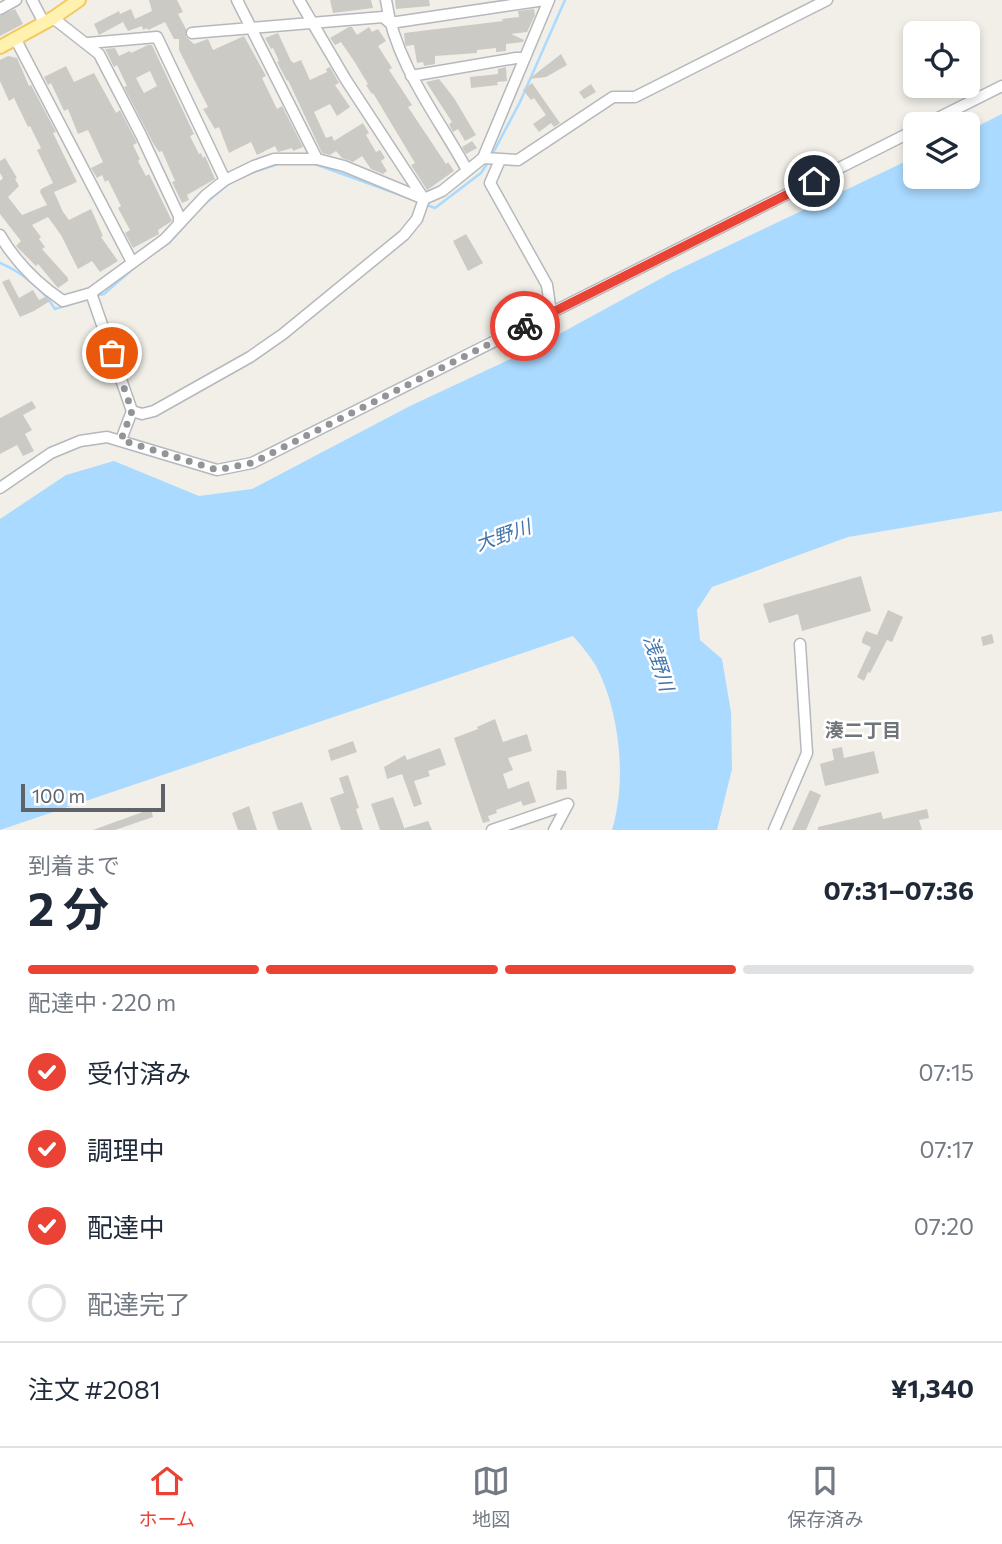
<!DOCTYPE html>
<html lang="ja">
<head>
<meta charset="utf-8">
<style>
  :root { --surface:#fff; --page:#f6f6f7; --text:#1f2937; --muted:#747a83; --line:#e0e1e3; --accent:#ea4335 }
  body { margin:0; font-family:Commissioner,"Noto Sans JP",sans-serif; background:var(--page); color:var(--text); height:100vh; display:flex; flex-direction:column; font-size:26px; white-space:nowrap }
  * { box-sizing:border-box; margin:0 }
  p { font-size:23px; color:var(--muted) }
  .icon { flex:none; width:38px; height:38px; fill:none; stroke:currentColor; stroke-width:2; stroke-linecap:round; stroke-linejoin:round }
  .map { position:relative; height:830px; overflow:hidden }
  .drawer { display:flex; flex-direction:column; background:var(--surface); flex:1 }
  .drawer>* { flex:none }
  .tools { position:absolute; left:903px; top:21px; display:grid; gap:14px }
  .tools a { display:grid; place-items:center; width:77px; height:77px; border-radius:10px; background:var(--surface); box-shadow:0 4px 10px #0003; font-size:35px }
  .scale { position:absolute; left:21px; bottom:18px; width:144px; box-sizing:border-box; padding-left:7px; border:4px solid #5f6368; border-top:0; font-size:19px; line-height:24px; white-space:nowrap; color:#5f6368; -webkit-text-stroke:5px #fff; paint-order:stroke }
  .pin { position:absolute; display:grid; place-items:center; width:60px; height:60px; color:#fff; margin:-30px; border:4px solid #fff; border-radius:50%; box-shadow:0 2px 7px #0007 }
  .courier { position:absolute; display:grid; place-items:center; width:70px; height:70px; margin:-35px; border:5px solid #ea4335; border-radius:50%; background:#fff; color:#222; box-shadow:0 2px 9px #0007 }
  .overview em { font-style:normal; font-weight:700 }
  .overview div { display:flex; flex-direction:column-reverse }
  .overview { display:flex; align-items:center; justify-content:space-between; height:119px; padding:0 28px }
  h1 { font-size:46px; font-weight:700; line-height:52px }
  .bar { display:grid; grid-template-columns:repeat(4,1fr); gap:10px 7px; align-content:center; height:84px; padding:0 28px }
  .bar i { height:9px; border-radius:5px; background:var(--line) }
  .bar .active { background:var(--accent) }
  .bar p { grid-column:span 4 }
  .line { display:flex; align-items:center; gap:18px; padding:0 28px; border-top:2px solid var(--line) }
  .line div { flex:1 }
  ol { padding:0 28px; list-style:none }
  li { display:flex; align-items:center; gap:21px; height:77px }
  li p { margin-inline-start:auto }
  li .icon { padding:7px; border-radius:50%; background:var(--accent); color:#fff; stroke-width:4 }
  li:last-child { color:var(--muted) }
  li i { width:38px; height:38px; border:4px solid var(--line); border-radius:50% }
  .dock { display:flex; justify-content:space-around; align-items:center; height:98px; border-top:2px solid var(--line); background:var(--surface); font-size:19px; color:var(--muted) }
  .dock a { display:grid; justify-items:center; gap:4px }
  .dock .active { color:var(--accent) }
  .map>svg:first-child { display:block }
</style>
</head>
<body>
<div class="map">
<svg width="1002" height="830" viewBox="0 0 1002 830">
  <rect width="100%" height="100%" fill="#f1efe8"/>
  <path fill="#aadaff" d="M1002 114V511L848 537 712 587 697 610 700 640 722 659 731 712 732 769 717 830H612C627 782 620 711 596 666 590 656 581 645 573 636L0 830V519L66 475 114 461 199 496 252 489 410 406 530 350 671 273 915 157V177H968V131Z"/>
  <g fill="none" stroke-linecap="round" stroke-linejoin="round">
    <path stroke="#aadaff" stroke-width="2.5" d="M492 155 520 102 565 0
      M312 163 417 201
      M251 173 278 164
      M427 205 435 208 481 173 489 161
      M202 206 232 181
      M158 250 170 242 193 216
      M0 263C21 272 43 289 55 309L80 301
      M99 295 104 294 136 266"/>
  </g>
  <path fill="#cccac5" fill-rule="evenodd" d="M149 0H177L183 12 178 14 186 29V37L194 44 208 39 213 50 244 36 266 76 262 78 277 109 282 106 303 147 293 151 292 148 278 152 275 146 257 155 251 142 229 153 219 127 215 129 203 109 208 107 179 50V39H174L165 22 148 30 147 28 143 30 142 26 128 31 123 22 99 35 94 24 119 11 120 14 131 9 135 19 152 11Z
    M330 0H371L373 8 333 13Z
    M395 0H429L430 6 396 9Z
    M15 9 23 24 0 36V16Z
    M534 9 535 15 527 32 511 34 524 40 523 42 506 44V51L496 52V48L477 50V53L435 56V64L424 66 423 62 417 63 414 45 406 46 405 44 404 33 503 21 502 19 519 17 518 11Z
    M349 27H352L357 35 369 27 372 32 378 29 386 41 378 46 392 68 389 70 412 105 408 107 446 164 448 162 454 171 430 188 427 190 411 165 415 163 373 93 372 94 366 85 368 84 354 61 341 42 335 45 330 38Z
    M278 33 291 61 294 63 301 60 310 80 327 72 326 69 330 67 339 83 335 85 350 107 337 116 330 104 314 112 326 138 332 136 334 141 363 123 369 133 366 135 376 152 380 150 385 158 381 161 387 171 383 174 371 169 362 156 353 162 342 158 336 151 330 155 322 153 288 80 287 81 277 62 279 61 273 48 271 49 265 38Z
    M148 45H152L194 134 190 136 199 154 201 153 203 158 205 156 215 179 187 195 189 200 182 203 172 182 175 181 162 151 159 152 153 143 124 87 127 86 117 65 114 67 105 49 115 48 119 56 130 51 131 53ZM150 71 157 86 144 93 136 78Z
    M561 54 567 65 546 77 529 79Z
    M8 56 17 58 29 86 31 85 56 132 53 133 77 182 54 192 63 212 69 220 91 209 103 236 101 237 118 261 100 272 92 261 78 269 61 235 48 217 32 225 41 237 39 239 45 247 42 249 68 278V281L58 288 38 264 36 266 16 246 21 241 0 214V181L3 178 0 173V161L5 158 17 178 15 179 19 186 8 197 22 215 47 205 40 192 41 189 53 183 37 150 41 148 30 126 28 127 14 98 9 101 0 81V60Z
    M66 66 74 82 94 73 116 113 120 110 137 143 133 145 140 159 138 161 146 176 149 174 172 221 158 230 159 234 133 248 125 233 130 230 118 208 121 206 108 180 105 182 102 175 97 178 91 168 103 162 88 130 78 134 68 109 64 111 51 83 48 85 44 77Z
    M506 67 507 81 497 82 498 85 471 88 470 77 498 74V69Z
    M439 79 454 98 476 135 465 141 458 129 453 132 449 124 452 122 426 82Z
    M532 83 560 123 554 127 551 123 539 132 533 124 546 115 534 98 531 100 523 90Z
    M591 84 596 92 584 99 579 92Z
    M472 141 477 148 466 154 462 147Z
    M466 234 483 263 468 271 453 241Z
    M9 279 19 298 33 290 39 300 45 297 50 301 34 311 20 317 2 282Z
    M32 401 36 408 23 415 32 430 25 434 34 451 23 456 17 445 0 454V418Z
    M861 576 871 611 802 631 798 614 769 623 763 604Z
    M888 610 903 617 892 642 887 640 870 673 868 672 864 681 857 677 871 647 862 643V640L866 631 877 635Z
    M992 634 994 643 983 646 981 637Z
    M495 719 503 742 527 734 532 751 508 758 513 770 503 774 508 789 529 781 536 802 523 806 521 801 496 810 497 813 488 816 490 821 483 823 454 738 478 729 477 727Z
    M353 741 357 752 331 761 328 750Z
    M842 747 844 758 874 751 879 773 825 786 820 764 834 760 832 749Z
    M440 748 446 765 428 771 430 776 414 781 422 804 414 807 402 774 387 779 384 767 405 755 407 760Z
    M557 770 566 771 567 789 556 790Z
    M348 775 359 808 356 809 363 830H341L330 798 344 793 339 778Z
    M810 790 821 795 806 830H792Z
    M393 797 405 830H380L371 804Z
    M302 802 312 830H278L272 812Z
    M249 806 257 830H238L232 813Z
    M151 809 153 817 115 830H93Z
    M927 809 929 818 919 820 922 830H818V827L881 812 883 819Z
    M428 821 432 830H405V828Z"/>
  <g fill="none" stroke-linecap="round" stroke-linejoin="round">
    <defs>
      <path id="minor" d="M32 0 43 21
        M237 0 317 159
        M386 0C395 64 437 115 467 170
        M0 9 16 0
        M53 18 99 54 141 135 179 216V223
        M192 33 383 17 390 23 545 0
        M15 38 132 262
        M88 43 157 37 225 180
        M411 76 516 58H525
        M926 124 1002 86
        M483 158 518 160 613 97H635L827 0
        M500 160 490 183 547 285 551 313
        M0 235C15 261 38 284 63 301L91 293 165 239 206 195 225 180 254 166 274 159H317L344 166 424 199 442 191 483 158 549 0
        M91 293 132 411 121 440
        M132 411 142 414 154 411 250 357 283 334 404 235 417 219 424 199 346 80 299 0
        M0 488 51 453 80 441 107 437 217 470 252 463 915 130
        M492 830 568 804 554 830
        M774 830 807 753 800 644"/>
      <path id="major" d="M0 47 53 18 79 0"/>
    </defs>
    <use href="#minor" stroke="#b5b8bc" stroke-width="13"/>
    <use href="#major" stroke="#f2c960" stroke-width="16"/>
    <use href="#minor" stroke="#fff" stroke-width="10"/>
    <use href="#major" stroke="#fff2af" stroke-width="12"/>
  </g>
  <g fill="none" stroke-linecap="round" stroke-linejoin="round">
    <path stroke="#929495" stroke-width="7" stroke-dasharray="0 12.6" d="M112 353 132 411 121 440 217 470 252 463 525 326"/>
    <path stroke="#ea4335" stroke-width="9" d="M525 326 814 181"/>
  </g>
  <g text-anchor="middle" stroke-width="5" stroke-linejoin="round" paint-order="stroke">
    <g font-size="19" font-style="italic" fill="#4174aa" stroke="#fff">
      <text transform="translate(503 535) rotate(-19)" y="7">大野川</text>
      <text transform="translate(659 663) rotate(72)" y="7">浅野川</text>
    </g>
    <g font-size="19" font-weight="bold" fill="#70757a" stroke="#fff">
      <text x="863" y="737">湊二丁目</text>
    </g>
  </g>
</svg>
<div class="tools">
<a><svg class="icon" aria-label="locate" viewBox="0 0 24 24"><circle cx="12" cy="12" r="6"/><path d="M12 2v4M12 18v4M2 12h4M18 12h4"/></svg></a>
<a><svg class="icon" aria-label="layers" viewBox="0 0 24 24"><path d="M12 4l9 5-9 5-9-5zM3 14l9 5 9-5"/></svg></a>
</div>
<div class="scale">100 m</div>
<div class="pin" style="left:112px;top:353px;background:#ea580c"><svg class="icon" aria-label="bag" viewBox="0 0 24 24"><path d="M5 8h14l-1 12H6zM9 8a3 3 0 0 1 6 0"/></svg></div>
<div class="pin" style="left:814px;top:181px;background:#1f2937"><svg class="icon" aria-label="home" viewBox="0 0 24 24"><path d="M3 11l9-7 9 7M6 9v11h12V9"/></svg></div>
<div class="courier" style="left:525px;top:326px"><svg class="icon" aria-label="bike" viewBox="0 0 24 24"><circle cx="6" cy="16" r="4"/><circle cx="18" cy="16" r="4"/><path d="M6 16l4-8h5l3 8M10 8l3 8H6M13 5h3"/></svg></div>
</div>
<section class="drawer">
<div class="overview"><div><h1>2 分</h1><p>到着まで</p></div><em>07:31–07:36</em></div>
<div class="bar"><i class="active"></i><i class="active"></i><i class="active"></i><i></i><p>配達中 · 220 m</p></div>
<ol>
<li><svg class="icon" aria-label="check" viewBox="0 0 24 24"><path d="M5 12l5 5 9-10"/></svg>受付済み<p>07:15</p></li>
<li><svg class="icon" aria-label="check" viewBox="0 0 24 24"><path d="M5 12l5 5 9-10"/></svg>調理中<p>07:17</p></li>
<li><svg class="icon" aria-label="check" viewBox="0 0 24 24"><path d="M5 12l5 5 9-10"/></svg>配達中<p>07:20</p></li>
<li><i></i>配達完了</li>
</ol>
<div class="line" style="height:91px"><div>注文 #2081</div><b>¥1,340</b></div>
</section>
<nav class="dock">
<a class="active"><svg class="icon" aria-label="home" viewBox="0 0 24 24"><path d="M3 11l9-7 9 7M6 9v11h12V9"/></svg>ホーム</a>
<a><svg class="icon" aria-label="map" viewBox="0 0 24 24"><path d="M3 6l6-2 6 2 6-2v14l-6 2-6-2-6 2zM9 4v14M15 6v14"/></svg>地図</a>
<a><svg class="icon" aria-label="saved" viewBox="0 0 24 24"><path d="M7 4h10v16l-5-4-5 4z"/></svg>保存済み</a>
</nav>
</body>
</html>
